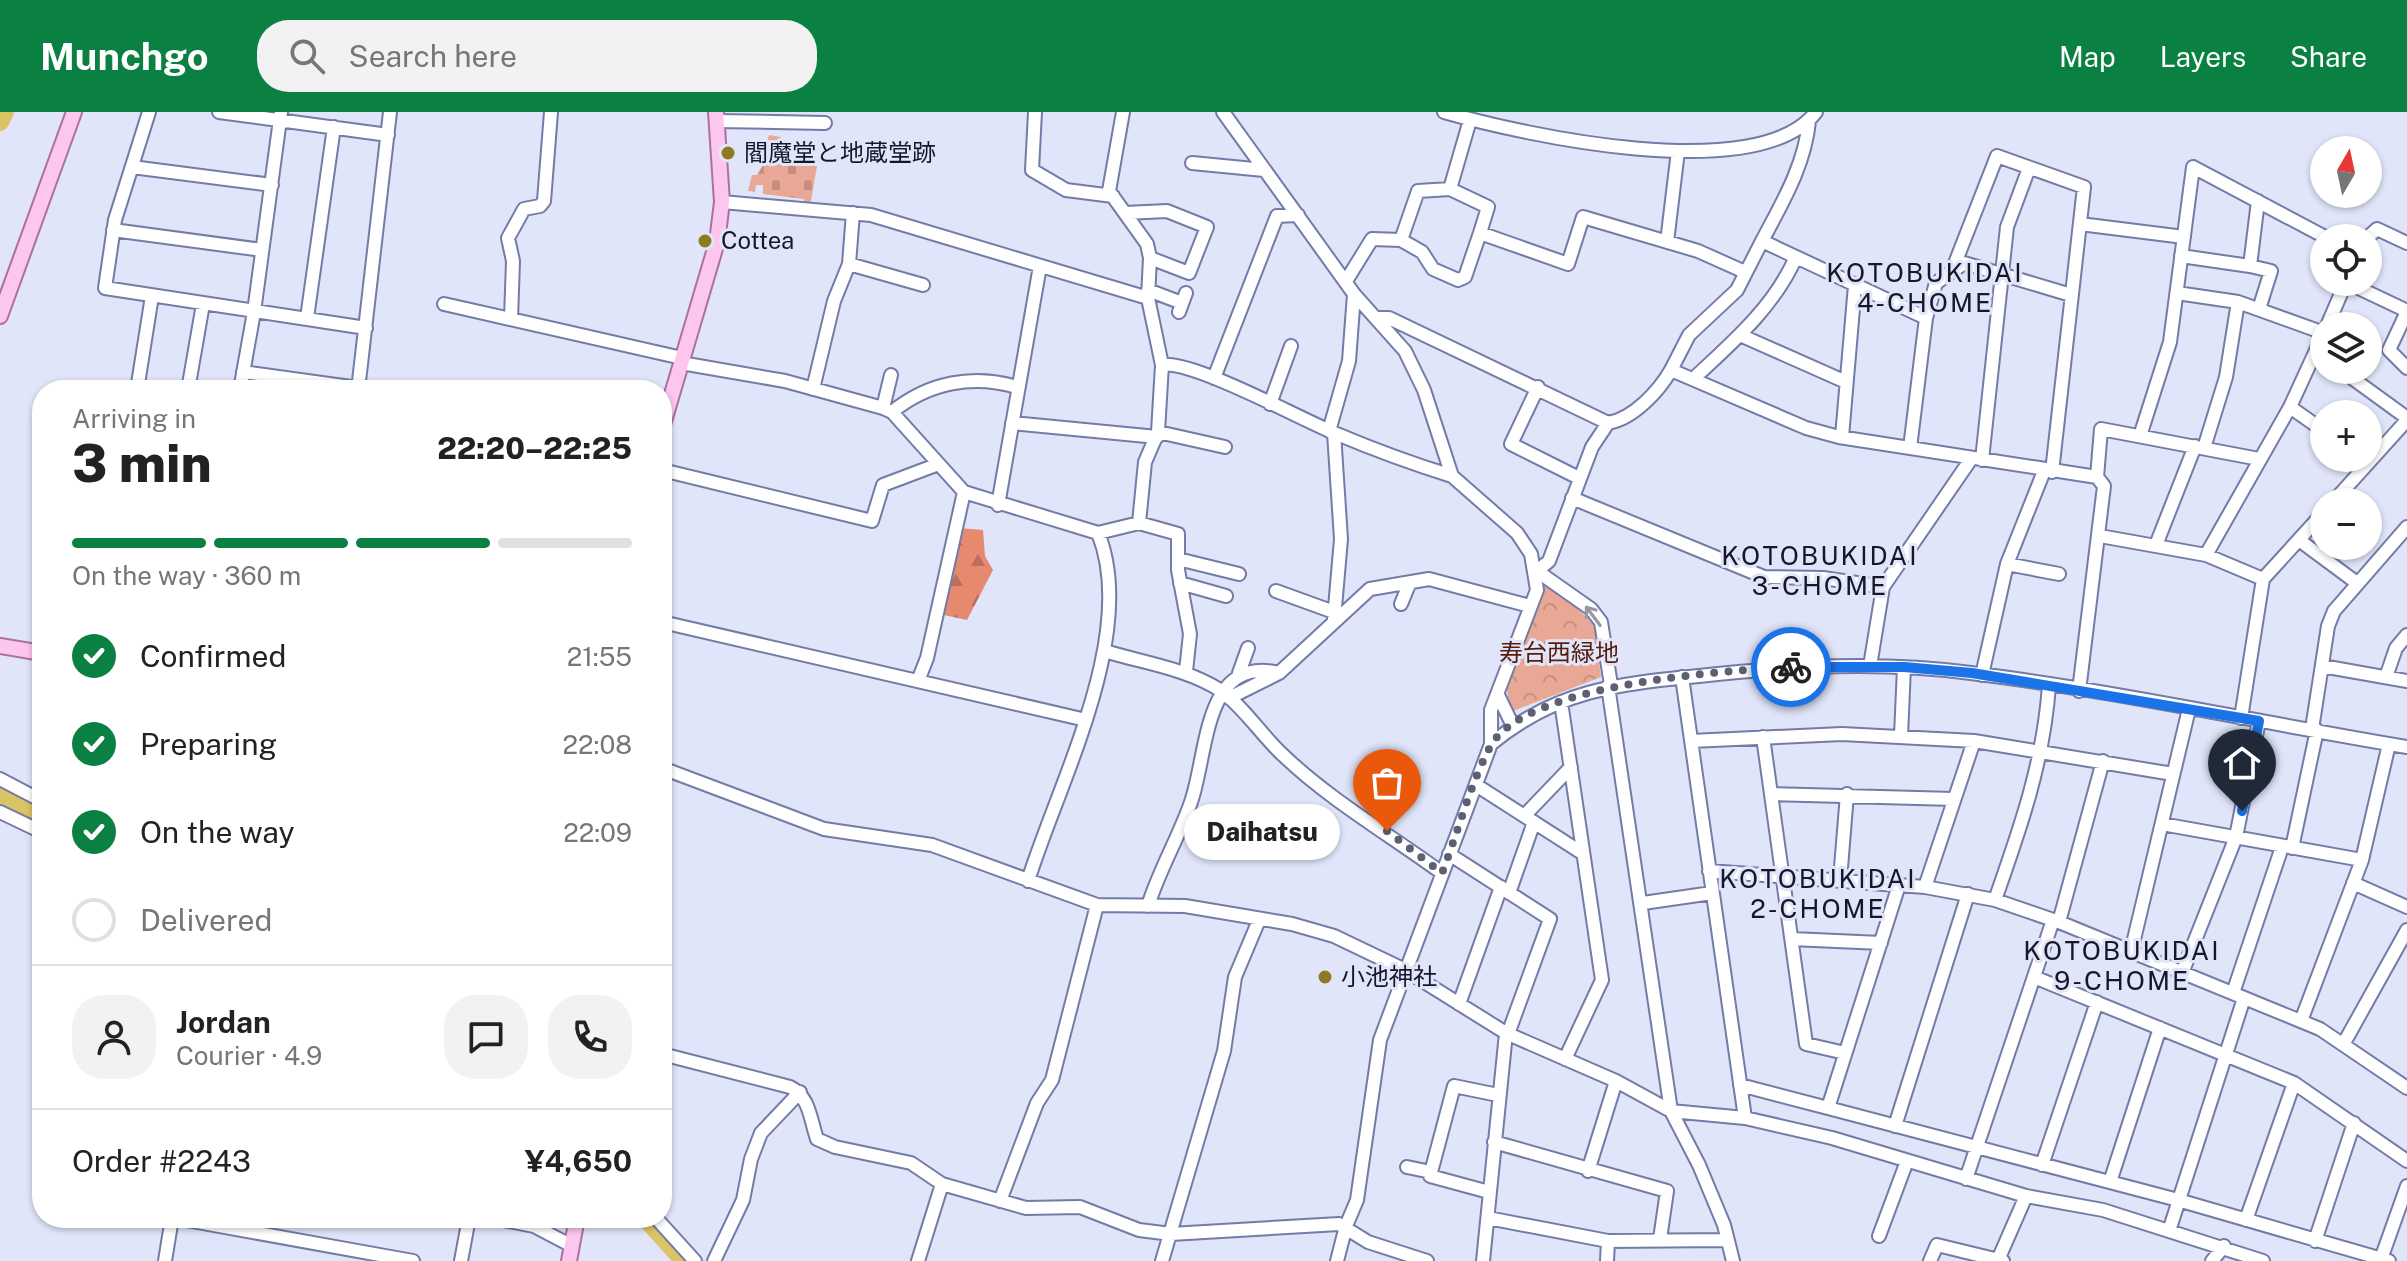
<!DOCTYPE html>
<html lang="en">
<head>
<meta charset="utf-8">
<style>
  :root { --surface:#fff; --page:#f2f2f2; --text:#222; --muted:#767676; --line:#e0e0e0; --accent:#0b8043 }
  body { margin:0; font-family:"Public Sans","Noto Sans JP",sans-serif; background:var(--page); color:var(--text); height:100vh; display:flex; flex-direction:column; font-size:30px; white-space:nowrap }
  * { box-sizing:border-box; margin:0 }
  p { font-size:26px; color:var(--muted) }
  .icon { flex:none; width:44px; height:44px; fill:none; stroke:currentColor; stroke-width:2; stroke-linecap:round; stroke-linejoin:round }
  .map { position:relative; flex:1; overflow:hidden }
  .side { position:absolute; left:32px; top:268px; width:640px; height:848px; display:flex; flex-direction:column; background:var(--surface); border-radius:32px; box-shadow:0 2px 6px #0004 }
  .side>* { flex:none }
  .needle { width:52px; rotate:9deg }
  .buttons { position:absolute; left:2310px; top:24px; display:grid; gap:16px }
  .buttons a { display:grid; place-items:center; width:72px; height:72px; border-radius:50%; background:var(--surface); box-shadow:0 2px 6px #0004; font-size:40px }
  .pin { position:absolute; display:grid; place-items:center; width:68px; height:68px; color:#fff; margin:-82px -34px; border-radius:50% 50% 50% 0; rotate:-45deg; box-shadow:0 0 8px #0007 }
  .pin .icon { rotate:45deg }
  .courier { position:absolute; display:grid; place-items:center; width:80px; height:80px; margin:-40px; border:6px solid #1a73e8; border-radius:50%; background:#fff; color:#222; box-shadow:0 2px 10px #0007 }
  .bubble { position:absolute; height:56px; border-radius:28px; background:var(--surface); box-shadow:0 2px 6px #0004; font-size:26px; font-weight:800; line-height:56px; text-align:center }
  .head em { font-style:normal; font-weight:800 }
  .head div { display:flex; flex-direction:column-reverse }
  .head { display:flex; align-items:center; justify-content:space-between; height:136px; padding:0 40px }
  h1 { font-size:52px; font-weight:800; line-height:60px }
  .bar { display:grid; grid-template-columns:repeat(4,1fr); gap:12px 8px; align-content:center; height:96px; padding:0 40px }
  .bar i { height:10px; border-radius:6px; background:var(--line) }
  .bar .on { background:var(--accent) }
  .bar p { grid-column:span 4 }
  .line { display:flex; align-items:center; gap:20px; padding:0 40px; border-top:2px solid var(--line) }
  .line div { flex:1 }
  .round { display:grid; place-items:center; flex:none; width:84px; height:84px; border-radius:32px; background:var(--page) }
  ol { padding:0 40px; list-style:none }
  li { display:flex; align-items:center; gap:24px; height:88px }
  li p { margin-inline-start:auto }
  li .icon { padding:8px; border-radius:50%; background:var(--accent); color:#fff; stroke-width:4 }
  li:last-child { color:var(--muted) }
  li i { width:44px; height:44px; border:4px solid var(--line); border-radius:50% }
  header { display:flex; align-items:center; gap:48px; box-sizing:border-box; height:112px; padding:0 40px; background:var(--accent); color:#fff }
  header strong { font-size:38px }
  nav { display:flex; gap:44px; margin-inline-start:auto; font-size:28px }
  .search { width:560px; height:72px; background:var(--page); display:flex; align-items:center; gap:20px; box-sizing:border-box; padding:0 28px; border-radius:32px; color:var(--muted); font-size:30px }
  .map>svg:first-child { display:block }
</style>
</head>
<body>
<header>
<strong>Munchgo</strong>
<div class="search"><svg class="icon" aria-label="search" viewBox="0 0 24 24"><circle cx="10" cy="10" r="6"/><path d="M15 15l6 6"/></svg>Search here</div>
<nav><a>Map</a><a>Layers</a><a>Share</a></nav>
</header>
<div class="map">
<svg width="2407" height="1149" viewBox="0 0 2407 1149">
  <defs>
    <pattern id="forest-firs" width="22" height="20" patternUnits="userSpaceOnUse" patternTransform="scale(2)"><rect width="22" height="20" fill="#e6896f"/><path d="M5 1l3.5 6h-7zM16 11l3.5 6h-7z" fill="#b96f5b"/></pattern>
    <pattern id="cemetery-stones" width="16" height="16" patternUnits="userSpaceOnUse" patternTransform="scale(2)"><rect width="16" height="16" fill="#e9a795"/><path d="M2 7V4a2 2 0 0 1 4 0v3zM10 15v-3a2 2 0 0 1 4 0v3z" fill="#c78f81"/></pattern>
    <pattern id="park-crowns" width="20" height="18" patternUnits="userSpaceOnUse" patternTransform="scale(2)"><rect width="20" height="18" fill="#e9a795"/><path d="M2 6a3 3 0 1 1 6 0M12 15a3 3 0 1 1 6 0" fill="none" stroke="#c78f81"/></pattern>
  </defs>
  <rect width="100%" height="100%" fill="#e0e5f9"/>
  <path fill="url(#forest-firs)" d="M959 416 983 418 985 444 993 458 967 508 939 502Z"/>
  <path fill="url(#cemetery-stones)" d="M769 23 781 25 777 48 817 54 810 94 804 93V87L763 82V73H756L755 80 748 79 752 63H757L768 45 765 38Z"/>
  <path fill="url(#park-crowns)" d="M1545 473 1572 491 1594 513 1601 565 1513 599 1508 589 1507 576Z"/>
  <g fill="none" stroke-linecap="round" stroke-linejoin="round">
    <path stroke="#dac463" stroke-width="18" d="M0 10 5 0
      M0 683 42 703
      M645 1106 684 1149"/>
    <defs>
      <path id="minor" d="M149 0 115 108 105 176 366 216
        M219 0 388 23
        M1035 0 1032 58 1066 78 1113 84
        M1123 0 1109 79 1147 132 1150 146 1148 186 1162 253 1158 320 1145 350 1139 411
        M1223 0 1354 182 1405 239 1424 278 1452 364 1517 421 1531 442 1537 478 1491 598V632L1380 928 1357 1088 1346 1114 1337 1149
        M1444 0C1524 23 1758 75 1816 0
        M717 9 825 11
        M1809 9C1805 53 1782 91 1762 129L1926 206
        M1192 51 1264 58
        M132 55 272 73
        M1450 77 1470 8
        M2258 89 2250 154 2271 159 2259 197
        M722 90 871 103 1148 186
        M1125 101 1167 99 1207 115 1189 161 1150 146
        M2080 112 2184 125
        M113 118 262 138
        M2367 126 2377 117 2407 131
        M1401 128 1422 140 1433 157 1458 168 1465 165 1480 121
        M1667 130 1678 39
        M2181 144 2250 154
        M849 152 923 173
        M1952 159 1997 44 2084 75 2052 360
        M1346 169 1372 127 1401 128 1418 79 1450 77 1488 95 1480 121 1568 152 1583 105 1698 139 1745 160
        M1148 178 1182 191
        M2177 181 2238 190 2324 221 2290 295 2206 443
        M444 192 682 246
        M1179 200 1186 181
        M2405 204 2389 238 2407 256
        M307 206 334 15
        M1377 206H1389L1608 311C1633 307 1659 279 1671 258L1806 316 1839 325 2097 365
        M511 207 513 149 508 126 524 97 540 94 544 89 551 0
        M2327 214 2346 170 2403 197 2407 205
        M1740 223 1846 270
        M681 251 785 269 883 296 892 300 964 380 1098 421 1139 411 1178 422V458L1190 522 1186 559
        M1162 253C1191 247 1304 309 1337 322 1375 338 1413 352 1452 364
        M1671 258 1689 223 1737 178 1762 129
        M2341 258 2407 306
        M243 260 358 276
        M1214 266 1277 104 1298 103
        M1693 267C1732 231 1774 195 1796 145
        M1538 275 1511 332 1579 366
        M813 277 834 189 849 152 853 101
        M137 278 152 184
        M188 278 203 192
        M240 278 254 200 281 0
        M358 278 390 0
        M1270 292 1291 234
        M2290 295 2324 319
        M883 296 891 263
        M892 300C929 270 973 262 1017 275
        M1012 311 1157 325
        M1329 319 1349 249 1354 182
        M1158 320 1225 335
        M2140 324 2170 230 2193 55 2327 126
        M1842 325 1855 173
        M1910 336 1926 206 1936 171 1964 151 2071 183
        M2204 336 2226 265 2238 190
        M1982 348 2007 115 2029 56
        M662 358 872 409 883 373 936 353
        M1572 386 1764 465 1823 466 1883 475 1870 554
        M2333 390 2407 308
        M998 393 1040 154
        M2100 424 2206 443 2263 467
        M2299 428 2357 471
        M2156 433 2195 334
        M1178 447 1239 462
        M2007 452 2059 462
        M1537 459 1549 449 1592 335 1608 311
        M1537 459 1591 497 1601 510 1611 573
        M1180 471 1226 484
        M1883 475 1971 347
        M1276 479 1334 500
        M1401 492 1410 470
        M1334 507 1341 427 1334 321
        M662 510 1086 608
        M1105 539C1143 551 1185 556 1220 578 1244 595 1262 624 1284 644 1330 688 1390 723 1442 761
        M2322 554 2407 569
        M1239 561 1248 536
        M1982 563 2007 452 2044 359
        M1682 565 1745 1006
        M2386 565 2396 536 2407 523
        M918 569 927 546 964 380
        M1608 574 1671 999
        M2079 579 2104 374 2097 365 2101 317 2259 347
        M1498 583 1513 614
        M1229 586 1279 561
        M1561 590 1602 868 1565 947
        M2241 606 2263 467 2324 400
        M2312 617 2328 514 2334 499 2407 415
        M1901 624 1904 555
        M1763 625 1806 932 1845 941
        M1691 629 1842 622 1974 629 2173 662
        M1491 632C1556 578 1618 572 1699 564 1789 554 1881 549 1971 561 2117 579 2262 611 2407 635
        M662 656 824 717 932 733 1097 793 1185 794 1292 812 1334 824 1405 858 1506 921 1616 969 1671 999 1699 1053 1724 1113 1733 1149
        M0 667 42 689
        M1476 673 1582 741
        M1771 682 1954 687
        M0 700 42 720
        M1524 704 1571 655
        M2162 712 2362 748 2301 909
        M2292 736 2317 618
        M1449 742 1550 807 1508 922
        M2362 748 2389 632
        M1709 759 1925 775 1995 788 2059 810 2320 917 2407 976
        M1840 768 1847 682
        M1028 769C1058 672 1139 521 1098 421
        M2353 771 2407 795
        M1899 773 1828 996 2178 1088 2389 1149
        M1925 775 1974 629
        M1509 781 1534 710
        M1995 788C2020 717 2044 649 2049 573
        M1643 791 1712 781
        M1148 794C1159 758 1179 725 1191 690 1208 642 1203 543 1279 561L1370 477 1429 467 1530 494
        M2059 810 2103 649
        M1792 827 1881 831
        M2131 840 2189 597
        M2182 861 2236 725 2259 609
        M2034 865 2294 971 2407 1049
        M2233 881 2282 735
        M1459 892 1501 775
        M2344 931 2407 818
        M662 942 790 975C810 985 810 1007 817 1027L835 1035 911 1051 942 1072 1026 1096 1080 1095 1139 1118 1171 1122 1339 1112 1368 1130 1427 1149
        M1740 973 1828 996
        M1671 999 1745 1006 1832 1026 2026 1084 2103 1098 2263 1149
        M1895 1014 1968 782
        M1494 1030 1667 1079 1660 1127
        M2042 1053 2097 890
        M1407 1055 1431 1060
        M1588 1059 1616 969
        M1966 1067 2053 808
        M2110 1070 2160 916
        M1489 1080 1430 1064 1454 974 1498 983
        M1000 1089 1037 991 1052 968 1097 793
        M175 1106 413 1149
        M493 1106 534 1114 572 1134
        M656 1106 695 1149
        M1488 1106 1608 1129 1726 1128
        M2246 1108 2294 971
        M2169 1119 2244 886
        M1879 1124 1907 1049
        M2315 1129 2354 1011
        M2381 1147 2407 1074
        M1998 1148 2026 1084
        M165 1149 172 1106
        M461 1149 469 1106
        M714 1149 743 1088 751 1047 761 1021 800 980
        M918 1149 942 1072
        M1162 1149 1224 939 1235 865 1259 808
        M1483 1149 1506 921
        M1607 1149 1608 1129
        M1930 1149 1937 1133 2003 1149
        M2212 1149 2224 1134"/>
      <path id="major" d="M0 204 74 0
        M662 316 717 130 722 90 716 0
        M0 534 42 541
        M569 1149 577 1106"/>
    </defs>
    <use href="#minor" stroke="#737ba7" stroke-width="16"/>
    <use href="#major" stroke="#ab70a3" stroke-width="18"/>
    <use href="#minor" stroke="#fff" stroke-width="12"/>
    <use href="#major" stroke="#fdc6ef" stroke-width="14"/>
  </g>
  <defs><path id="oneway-shaft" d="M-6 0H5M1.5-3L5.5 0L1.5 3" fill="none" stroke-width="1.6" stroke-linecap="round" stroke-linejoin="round" transform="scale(2)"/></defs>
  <use stroke="#96979f" href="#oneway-shaft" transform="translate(1593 504) rotate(-127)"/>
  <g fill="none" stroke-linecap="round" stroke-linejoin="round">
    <path stroke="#5d6072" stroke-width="8" stroke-dasharray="0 14.4" d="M1387 719 1442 761C1458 720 1470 673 1490 635 1524 571 1725 559 1791 555"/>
    <path stroke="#1a73e8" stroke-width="10" d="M1791 555H1904L1972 561 2259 609 2242 699"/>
  </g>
  <g fill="#8e7a20" stroke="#e0e5f9" stroke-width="3">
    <circle cx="728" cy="41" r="8"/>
    <circle cx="705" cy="129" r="8"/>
    <circle cx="1325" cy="865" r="8"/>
  </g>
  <g text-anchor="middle" stroke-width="6" stroke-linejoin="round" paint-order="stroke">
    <g font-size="24" fill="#16182a" stroke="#e0e5f9" text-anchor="start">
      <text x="744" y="49">閻魔堂と地蔵堂跡</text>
      <text x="721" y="137">Cottea</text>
      <text x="1341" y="873">小池神社</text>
    </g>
    <g font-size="24" fill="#551c0b" stroke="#e0e5f9">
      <text x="1559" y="549">寿台西緑地</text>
    </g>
    <g font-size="26" letter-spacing="2" fill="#16182a" stroke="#e0e5f9">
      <text x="1925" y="170">KOTOBUKIDAI<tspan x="1925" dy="30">4-CHOME</tspan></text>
      <text x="1820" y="453">KOTOBUKIDAI<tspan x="1820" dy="30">3-CHOME</tspan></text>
      <text x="1818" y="776">KOTOBUKIDAI<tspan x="1818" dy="30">2-CHOME</tspan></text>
      <text x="2122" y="848">KOTOBUKIDAI<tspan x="2122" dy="30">9-CHOME</tspan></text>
    </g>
  </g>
</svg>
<div class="buttons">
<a><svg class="needle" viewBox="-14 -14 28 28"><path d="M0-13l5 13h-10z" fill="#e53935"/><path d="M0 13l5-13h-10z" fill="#767676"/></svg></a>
<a><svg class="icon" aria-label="locate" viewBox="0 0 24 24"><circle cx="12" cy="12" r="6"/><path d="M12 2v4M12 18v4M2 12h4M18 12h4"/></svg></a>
<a><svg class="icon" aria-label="layers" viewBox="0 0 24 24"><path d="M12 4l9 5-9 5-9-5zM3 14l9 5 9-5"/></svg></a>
<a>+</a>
<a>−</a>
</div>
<div class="pin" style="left:1387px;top:719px;background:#ea580c"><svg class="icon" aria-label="bag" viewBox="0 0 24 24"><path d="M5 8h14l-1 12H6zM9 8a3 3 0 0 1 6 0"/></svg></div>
<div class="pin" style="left:2242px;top:699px;background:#1f2937"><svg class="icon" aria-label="home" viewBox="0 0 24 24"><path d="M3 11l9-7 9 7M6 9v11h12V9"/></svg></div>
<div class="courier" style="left:1791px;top:555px"><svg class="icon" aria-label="bike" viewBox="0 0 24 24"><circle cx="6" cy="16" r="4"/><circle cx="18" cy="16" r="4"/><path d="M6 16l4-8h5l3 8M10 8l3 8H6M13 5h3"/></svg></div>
<div class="bubble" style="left:1184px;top:692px;width:156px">Daihatsu</div>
<section class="side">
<div class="head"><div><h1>3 min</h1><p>Arriving in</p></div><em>22:20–22:25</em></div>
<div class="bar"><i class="on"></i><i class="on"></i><i class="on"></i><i></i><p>On the way · 360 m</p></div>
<ol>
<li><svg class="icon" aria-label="check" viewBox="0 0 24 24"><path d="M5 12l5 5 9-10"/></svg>Confirmed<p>21:55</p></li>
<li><svg class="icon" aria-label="check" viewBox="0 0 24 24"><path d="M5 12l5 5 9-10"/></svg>Preparing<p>22:08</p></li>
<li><svg class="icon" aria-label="check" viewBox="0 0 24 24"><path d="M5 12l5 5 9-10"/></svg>On the way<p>22:09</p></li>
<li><i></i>Delivered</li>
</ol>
<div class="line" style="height:144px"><a class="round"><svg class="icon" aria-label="person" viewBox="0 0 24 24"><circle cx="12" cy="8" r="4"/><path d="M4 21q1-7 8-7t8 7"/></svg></a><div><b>Jordan</b><p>Courier · 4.9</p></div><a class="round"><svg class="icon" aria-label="chat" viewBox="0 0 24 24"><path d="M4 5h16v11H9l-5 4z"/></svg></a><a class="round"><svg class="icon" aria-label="phone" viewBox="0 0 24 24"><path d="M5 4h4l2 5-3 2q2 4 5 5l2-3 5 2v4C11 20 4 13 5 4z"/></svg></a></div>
<div class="line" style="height:104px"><div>Order #2243</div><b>¥4,650</b></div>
</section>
</div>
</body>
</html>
